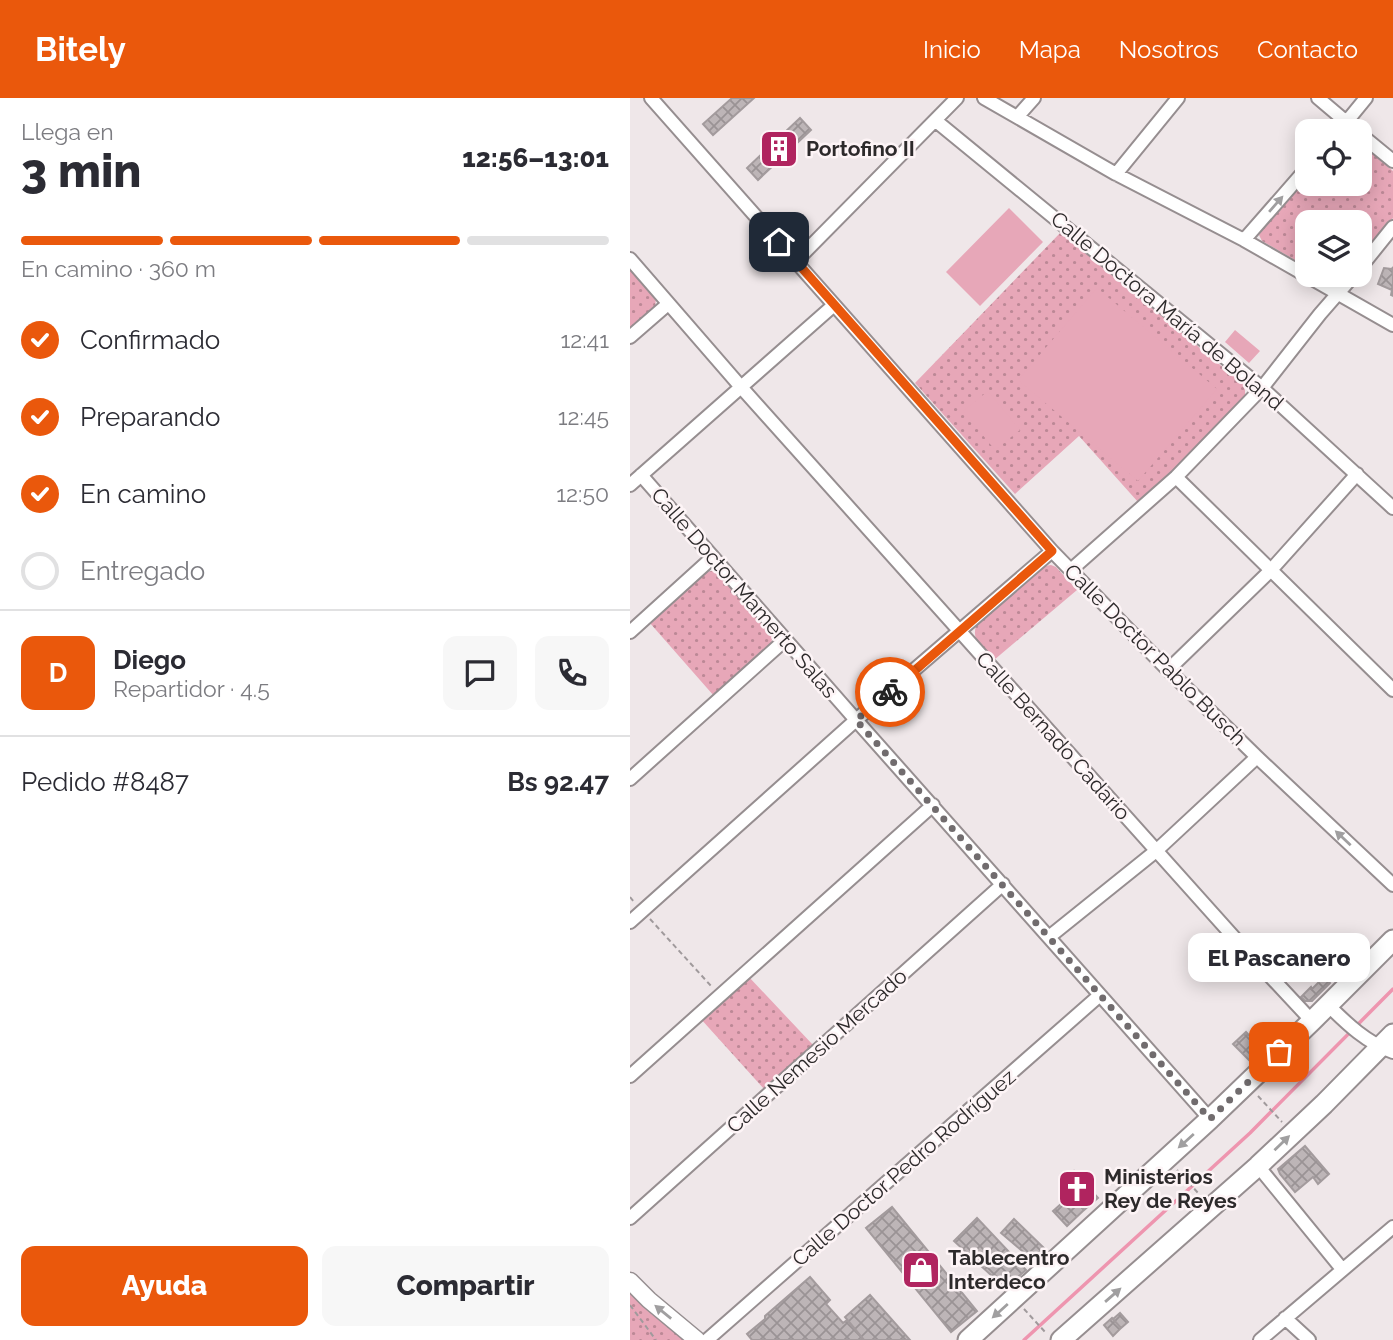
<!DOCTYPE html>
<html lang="es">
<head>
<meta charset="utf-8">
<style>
  :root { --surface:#fff; --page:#f7f7f7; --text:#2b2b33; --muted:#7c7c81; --line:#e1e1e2; --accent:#ea580c }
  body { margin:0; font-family:Raleway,sans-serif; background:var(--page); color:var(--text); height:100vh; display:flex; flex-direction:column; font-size:26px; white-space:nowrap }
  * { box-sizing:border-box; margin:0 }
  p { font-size:23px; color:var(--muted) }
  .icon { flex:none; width:38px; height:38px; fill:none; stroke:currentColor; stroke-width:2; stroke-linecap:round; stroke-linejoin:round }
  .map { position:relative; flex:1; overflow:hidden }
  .panel { display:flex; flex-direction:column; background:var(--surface); width:630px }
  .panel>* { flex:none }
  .buttons { position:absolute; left:665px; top:21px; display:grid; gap:14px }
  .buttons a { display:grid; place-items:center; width:77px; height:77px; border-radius:14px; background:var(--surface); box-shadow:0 4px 18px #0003; font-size:35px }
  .pin { position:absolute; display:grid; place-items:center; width:60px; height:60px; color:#fff; margin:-30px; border-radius:14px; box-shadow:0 4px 10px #0006 }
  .courier { position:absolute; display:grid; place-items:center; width:70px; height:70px; margin:-35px; border:5px solid #ea580c; border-radius:50%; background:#fff; color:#222; box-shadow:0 2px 9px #0007 }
  .bubble { position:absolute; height:49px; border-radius:14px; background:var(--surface); box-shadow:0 4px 18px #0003; font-size:23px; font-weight:800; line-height:49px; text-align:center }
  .summary em { font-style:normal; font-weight:800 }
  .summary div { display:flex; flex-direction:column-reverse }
  .summary { display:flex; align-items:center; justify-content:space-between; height:119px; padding:0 21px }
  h1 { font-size:46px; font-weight:800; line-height:52px }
  .bar { display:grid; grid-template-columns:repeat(4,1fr); gap:10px 7px; align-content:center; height:84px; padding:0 21px }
  .bar i { height:9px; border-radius:5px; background:var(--line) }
  .bar .on { background:var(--accent) }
  .bar p { grid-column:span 4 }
  .line { display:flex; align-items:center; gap:18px; padding:0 21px; border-top:2px solid var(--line) }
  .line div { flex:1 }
  .round { display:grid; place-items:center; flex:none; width:74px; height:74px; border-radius:14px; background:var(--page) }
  ol { padding:0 21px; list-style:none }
  li { display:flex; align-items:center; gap:21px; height:77px }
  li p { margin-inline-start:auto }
  li .icon { padding:7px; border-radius:50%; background:var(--accent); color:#fff; stroke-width:4 }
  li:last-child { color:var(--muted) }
  li i { width:38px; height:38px; border:4px solid var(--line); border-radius:50% }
  .button { display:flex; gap:14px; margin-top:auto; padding:14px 21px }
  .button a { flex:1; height:80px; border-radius:14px; background:var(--accent); color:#fff; font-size:28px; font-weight:800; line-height:80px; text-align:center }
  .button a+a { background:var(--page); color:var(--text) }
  header { display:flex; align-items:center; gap:42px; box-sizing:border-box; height:98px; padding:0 35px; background:var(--accent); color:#fff }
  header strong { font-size:33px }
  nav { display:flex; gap:38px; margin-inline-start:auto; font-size:24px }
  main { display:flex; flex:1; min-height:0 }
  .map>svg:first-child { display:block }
</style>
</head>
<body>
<header>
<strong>Bitely</strong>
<nav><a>Inicio</a><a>Mapa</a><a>Nosotros</a><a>Contacto</a></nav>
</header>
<main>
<section class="panel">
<div class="summary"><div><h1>3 min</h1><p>Llega en</p></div><em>12:56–13:01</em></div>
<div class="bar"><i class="on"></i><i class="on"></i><i class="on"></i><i></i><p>En camino · 360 m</p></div>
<ol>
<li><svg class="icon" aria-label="check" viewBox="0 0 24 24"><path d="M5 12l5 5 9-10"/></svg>Confirmado<p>12:41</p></li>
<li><svg class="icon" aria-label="check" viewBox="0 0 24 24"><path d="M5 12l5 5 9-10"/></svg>Preparando<p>12:45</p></li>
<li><svg class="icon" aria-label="check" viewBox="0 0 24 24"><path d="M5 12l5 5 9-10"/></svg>En camino<p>12:50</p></li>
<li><i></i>Entregado</li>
</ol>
<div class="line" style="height:126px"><b class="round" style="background:var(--accent);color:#fff">D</b><div><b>Diego</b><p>Repartidor · 4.5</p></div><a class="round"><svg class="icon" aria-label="chat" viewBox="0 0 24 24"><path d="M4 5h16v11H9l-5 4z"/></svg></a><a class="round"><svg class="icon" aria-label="phone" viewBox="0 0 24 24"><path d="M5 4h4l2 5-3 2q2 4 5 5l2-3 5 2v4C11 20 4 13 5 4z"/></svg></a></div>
<div class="line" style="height:91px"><div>Pedido #8487</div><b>Bs 92.47</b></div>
<div class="button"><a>Ayuda</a><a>Compartir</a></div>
</section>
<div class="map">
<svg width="763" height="1242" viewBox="0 0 763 1242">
  <defs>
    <pattern id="park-dots" width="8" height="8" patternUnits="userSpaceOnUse" patternTransform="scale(1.75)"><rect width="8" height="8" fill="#e7a7b8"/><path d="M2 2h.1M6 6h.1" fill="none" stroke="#bc8896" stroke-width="1.8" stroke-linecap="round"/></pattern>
    <pattern id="building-cross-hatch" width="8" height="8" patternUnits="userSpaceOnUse" patternTransform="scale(1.75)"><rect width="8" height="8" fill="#bdb5b7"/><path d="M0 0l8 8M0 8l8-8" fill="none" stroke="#9a9395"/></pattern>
  </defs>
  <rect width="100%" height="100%" fill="#efe7e9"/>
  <path fill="url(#park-dots)" d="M730 45 763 73V120L730 161V124H677V169L632 143 629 137 631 131 677 76V86H730Z
    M431 134 613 286 615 292V299L540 375 508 404 449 338 385 396 285 285Z
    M0 171 26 200 25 210 0 232Z
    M421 467 426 469 447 492 364 562C354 551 341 544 346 528L415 468Z
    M82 473 90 474 140 533 142 541 141 547 84 598 19 524 75 474Z
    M118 878 184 948 135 992 70 920Z
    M0 1193 36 1228 56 1242H0Z"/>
  <path fill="#e7a7b8" d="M379 110 413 144 350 208 316 174Z
    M467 190 587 291 508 383 388 282Z
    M605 232 630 253 619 265 595 244Z
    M358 293 390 332 365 352 333 313Z"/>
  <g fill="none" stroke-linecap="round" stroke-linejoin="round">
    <path stroke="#ee95af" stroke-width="3.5" d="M394 1242 620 1035 763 891"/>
  </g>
  <path fill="url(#building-cross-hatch)" stroke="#a39b9d" stroke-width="2" d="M102 0H124L83 37 73 26Z
    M170 20 181 32 128 82 117 70Z
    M763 169V198L761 197 762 192 748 186 754 170 762 171Z
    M723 841 734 851 724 861 713 851Z
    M694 879 700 885 682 903H675L671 899 681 889 682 891Z
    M626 931 636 942 638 940 642 945 633 953 619 937Z
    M616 934 631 950 619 962 603 946Z
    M675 1048 699 1076 688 1086 683 1079 665 1094 650 1076 648 1071Z
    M444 1073 468 1100 454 1112 430 1085Z
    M441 1097 454 1112 437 1128 423 1113Z
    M262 1109 347 1213 321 1234 236 1130Z
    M347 1120 396 1172 375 1190 324 1143Z
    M384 1121 416 1152 404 1163 371 1135Z
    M180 1179 200 1202 196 1206 213 1225 217 1222 234 1242H122L117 1236 135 1221V1218Z
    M240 1197 280 1242H234L215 1219Z
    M490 1215 498 1224 491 1230 483 1221Z
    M482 1220 491 1230 483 1238 474 1227Z"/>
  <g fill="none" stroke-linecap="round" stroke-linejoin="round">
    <defs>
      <path id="minor" d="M21 0 422 453 538 572 627 659 763 787
        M354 0 486 76 614 142 763 227
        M688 0 727 33
        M388 18 404 0
        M306 23 632 290 763 410
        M709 33 736 0
        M730 36 763 63
        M486 76 548 0
        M614 142 677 70
        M0 161 111 289 610 846 682 923
        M166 163 327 0
        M730 170 763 129
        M0 239 38 206
        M11 377 226 622 580 1021
        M546 379 763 592
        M0 387 204 207
        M442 471 546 379 632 290 690 216 724 177
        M0 534 83 459
        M538 572 641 472 727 376
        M0 681 155 542
        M0 824 226 622 422 453
        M419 839 526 753 627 659
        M698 907C717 926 737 945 763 954
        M0 978 303 707
        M628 1068 712 1171
        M0 1120 373 786
        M655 1220 679 1242
        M77 1242 470 897
        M630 1242 763 1129"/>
      <path id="secondary" d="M0 1183 19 1202 67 1242"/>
      <path id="trunk" d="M338 1242 580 1021 682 923 763 842
        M431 1242 628 1068 694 1006 763 936"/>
    </defs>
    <use href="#minor" stroke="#968e90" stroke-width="16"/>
    <use href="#secondary" stroke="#968e90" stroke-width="19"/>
    <use href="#trunk" stroke="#968e90" stroke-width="23"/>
    <path stroke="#a09a9c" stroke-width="2" stroke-dasharray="5 3.5" stroke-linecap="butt" d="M0 799 4 804
      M20 821 82 889
      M628 998 652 1024
      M547 1072 569 1096
      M0 1207 26 1242
      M394 1211 416 1235"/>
    <use href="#minor" stroke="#fff" stroke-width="12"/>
    <use href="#secondary" stroke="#fff" stroke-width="16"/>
    <use href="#trunk" stroke="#fff" stroke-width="19"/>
  </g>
  <defs><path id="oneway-solid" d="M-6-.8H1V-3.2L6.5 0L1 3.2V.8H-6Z" transform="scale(1.75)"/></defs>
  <g fill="#a09fa0">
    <use href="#oneway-solid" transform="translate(646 106) rotate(-49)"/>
    <use href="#oneway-solid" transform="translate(713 740) rotate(-137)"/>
    <use href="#oneway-solid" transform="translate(556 1043) rotate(138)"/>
    <use href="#oneway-solid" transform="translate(652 1045) rotate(-44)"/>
    <use href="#oneway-solid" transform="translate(483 1197) rotate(-41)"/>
    <use href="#oneway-solid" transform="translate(370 1213) rotate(138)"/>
    <use href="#oneway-solid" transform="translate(33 1214) rotate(-141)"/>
  </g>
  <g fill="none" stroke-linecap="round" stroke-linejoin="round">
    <path stroke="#716c6e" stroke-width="7" stroke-dasharray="0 12.6" d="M260 594 226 622 580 1021 649 954"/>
    <path stroke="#ea580c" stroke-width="9" d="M149 144 422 453 260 594"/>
  </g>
  <defs>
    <symbol id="building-square" viewBox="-11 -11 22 22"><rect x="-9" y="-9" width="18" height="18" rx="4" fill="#b0245f" stroke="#fdf4f6"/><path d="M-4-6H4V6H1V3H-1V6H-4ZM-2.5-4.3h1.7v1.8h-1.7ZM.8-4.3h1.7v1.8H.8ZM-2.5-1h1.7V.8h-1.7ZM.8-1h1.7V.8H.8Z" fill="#fff"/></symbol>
    <symbol id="church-square" viewBox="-11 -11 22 22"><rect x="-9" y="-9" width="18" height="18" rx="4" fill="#b0245f" stroke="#fdf4f6"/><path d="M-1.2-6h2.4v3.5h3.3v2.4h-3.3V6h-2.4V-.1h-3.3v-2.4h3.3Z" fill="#fff"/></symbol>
    <symbol id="shop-square" viewBox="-11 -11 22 22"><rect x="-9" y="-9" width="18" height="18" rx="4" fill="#b0245f" stroke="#fdf4f6"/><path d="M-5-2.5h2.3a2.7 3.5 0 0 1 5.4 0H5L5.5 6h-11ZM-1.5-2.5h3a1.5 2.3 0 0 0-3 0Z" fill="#fff"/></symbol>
  </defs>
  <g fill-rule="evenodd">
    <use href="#building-square" x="127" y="29" width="44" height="44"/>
    <use href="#church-square" x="425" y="1069" width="44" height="44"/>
    <use href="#shop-square" x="269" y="1150" width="44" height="44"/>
  </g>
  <g text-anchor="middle" stroke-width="5" stroke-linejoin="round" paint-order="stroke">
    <g font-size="21" font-weight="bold" fill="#2d2a2b" stroke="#fdf4f6" text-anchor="start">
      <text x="176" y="58">Portofino II</text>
      <text x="474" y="1086">Ministerios<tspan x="474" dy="24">Rey de Reyes</tspan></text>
      <text x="318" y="1167">Tablecentro<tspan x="318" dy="24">Interdeco</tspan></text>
    </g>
    <g font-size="21" fill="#2d2a2b" stroke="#fdf4f6">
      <text transform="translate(537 213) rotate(40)" y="7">Calle Doctora María de Boland</text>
      <text transform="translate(114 495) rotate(49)" y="7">Calle Doctor Mamerto Salas</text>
      <text transform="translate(525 557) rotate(45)" y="7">Calle Doctor Pablo Busch</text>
      <text transform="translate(423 638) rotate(48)" y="7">Calle Bernado Cadario</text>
      <text transform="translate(187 953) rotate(-42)" y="7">Calle Nemesio Mercado</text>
      <text transform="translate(274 1070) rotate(-41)" y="7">Calle Doctor Pedro Rodríguez</text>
    </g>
  </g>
</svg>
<div class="buttons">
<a><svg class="icon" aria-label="locate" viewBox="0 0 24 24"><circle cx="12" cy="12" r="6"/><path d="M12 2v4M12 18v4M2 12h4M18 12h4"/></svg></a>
<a><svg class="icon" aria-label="layers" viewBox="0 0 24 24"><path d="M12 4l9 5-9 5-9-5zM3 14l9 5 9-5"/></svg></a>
</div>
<div class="pin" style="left:649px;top:954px;background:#ea580c"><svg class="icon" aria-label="bag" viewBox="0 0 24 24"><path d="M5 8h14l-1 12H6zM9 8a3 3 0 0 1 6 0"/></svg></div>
<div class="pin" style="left:149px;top:144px;background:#1f2937"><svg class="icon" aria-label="home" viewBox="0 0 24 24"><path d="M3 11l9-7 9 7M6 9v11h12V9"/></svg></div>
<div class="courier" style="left:260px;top:594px"><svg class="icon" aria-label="bike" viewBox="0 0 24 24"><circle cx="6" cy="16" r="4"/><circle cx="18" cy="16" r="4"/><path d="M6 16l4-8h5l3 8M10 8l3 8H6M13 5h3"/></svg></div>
<div class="bubble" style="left:558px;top:835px;width:182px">El Pascanero</div>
</div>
</main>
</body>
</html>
